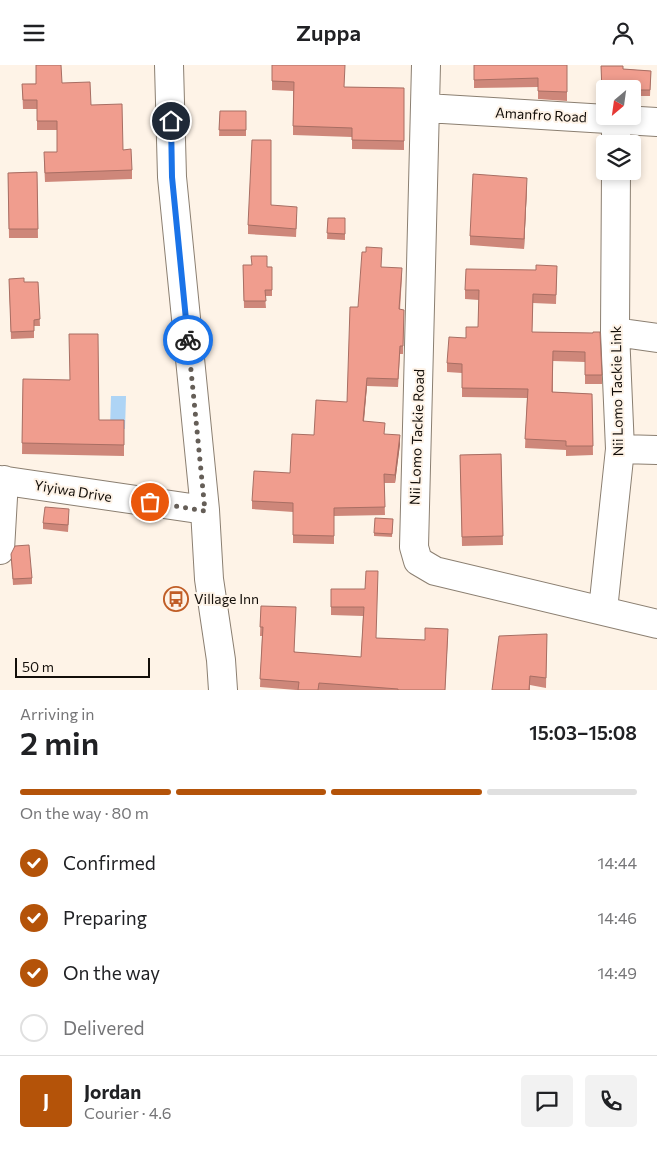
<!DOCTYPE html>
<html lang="en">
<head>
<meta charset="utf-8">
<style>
  :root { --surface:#fff; --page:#f2f2f2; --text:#202124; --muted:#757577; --line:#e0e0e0; --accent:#b45309 }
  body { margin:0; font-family:Commissioner,sans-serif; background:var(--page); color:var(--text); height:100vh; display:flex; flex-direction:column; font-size:19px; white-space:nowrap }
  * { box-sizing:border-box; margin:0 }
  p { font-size:16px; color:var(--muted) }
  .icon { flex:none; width:28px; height:28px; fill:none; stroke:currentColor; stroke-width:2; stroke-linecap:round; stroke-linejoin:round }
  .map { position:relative; height:625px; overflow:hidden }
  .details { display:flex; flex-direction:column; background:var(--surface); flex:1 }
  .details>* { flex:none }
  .needle { width:32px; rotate:209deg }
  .buttons { position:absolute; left:596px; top:15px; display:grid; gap:10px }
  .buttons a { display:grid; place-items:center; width:45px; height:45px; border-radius:5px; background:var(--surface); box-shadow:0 2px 8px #0003; font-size:25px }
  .scale { position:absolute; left:15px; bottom:12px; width:135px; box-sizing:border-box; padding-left:5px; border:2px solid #130e09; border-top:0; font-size:14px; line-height:18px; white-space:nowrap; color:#130e09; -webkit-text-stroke:4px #fef3e7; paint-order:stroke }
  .pin { position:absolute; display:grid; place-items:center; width:42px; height:42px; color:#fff; margin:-21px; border:2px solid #fff; border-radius:50%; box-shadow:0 1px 5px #0007 }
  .courier { position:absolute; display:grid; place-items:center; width:50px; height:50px; margin:-25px; border:4px solid #1a73e8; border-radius:50%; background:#fff; color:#222; box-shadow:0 1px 6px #0007 }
  .head em { font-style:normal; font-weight:600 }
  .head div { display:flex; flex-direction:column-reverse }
  .head { display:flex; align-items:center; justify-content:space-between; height:85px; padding:0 20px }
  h1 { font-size:32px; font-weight:600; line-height:38px }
  .bar { display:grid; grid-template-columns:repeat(4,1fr); gap:8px 5px; align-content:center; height:60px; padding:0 20px }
  .bar i { height:6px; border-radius:4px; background:var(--line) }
  .bar .on { background:var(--accent) }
  .bar p { grid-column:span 4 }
  .line { display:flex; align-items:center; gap:12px; padding:0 20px; border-top:1px solid var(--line) }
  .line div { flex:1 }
  .round { display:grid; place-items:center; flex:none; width:52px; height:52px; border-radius:5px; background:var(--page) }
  ol { padding:0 20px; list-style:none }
  li { display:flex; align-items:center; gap:15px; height:55px }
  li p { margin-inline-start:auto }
  li .icon { padding:5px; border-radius:50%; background:var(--accent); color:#fff; stroke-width:4 }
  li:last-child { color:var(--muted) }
  li i { width:28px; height:28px; border:2px solid var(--line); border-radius:50% }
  header { display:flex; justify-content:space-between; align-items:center; height:65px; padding:0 20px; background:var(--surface); font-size:22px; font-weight:600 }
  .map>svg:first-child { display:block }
</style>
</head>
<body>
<header><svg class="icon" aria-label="menu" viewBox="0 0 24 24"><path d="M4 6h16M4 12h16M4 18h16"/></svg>Zuppa<svg class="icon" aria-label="person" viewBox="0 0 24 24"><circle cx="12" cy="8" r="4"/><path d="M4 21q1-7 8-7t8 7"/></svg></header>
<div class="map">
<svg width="657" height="625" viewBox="0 0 657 625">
  <rect width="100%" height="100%" fill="#fef3e7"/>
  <path fill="#aed4f5" d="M111 331H126L125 364 110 363Z"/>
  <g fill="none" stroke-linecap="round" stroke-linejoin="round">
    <defs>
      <path id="minor" d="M169 0 172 112 205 445 209 514 221 595 223 625
        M426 0 414 482 418 496 435 506 657 559
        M426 43 657 57
        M616 79V54
        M615 267 657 273
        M620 384 657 385
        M0 415 205 445
        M0 485 4 415
        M603 545 620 384 615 267 616 106"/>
    </defs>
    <use href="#minor" stroke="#8b7f71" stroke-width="30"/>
    <use href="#minor" stroke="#fff" stroke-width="28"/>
  </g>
  <path fill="#ce877a" d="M272 0 344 22 404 23V85L352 84V72L293 70V26L272 25Z
    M474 0H567V36L538 34V22L474 23Z
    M601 1 623 4 651 6 650 31H632V24H605V31H602Z
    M62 18 91 40 123 85 132 105V114L45 117 44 96 57 87V65H37V44H23L22 19Z
    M220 46H246V71H219Z
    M37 107 38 173H9L8 108Z
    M527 122 524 184 470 180V171Z
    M271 140 297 150 296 172 248 169V160Z
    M328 153H345V175L327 174Z
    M243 200 272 202V231H265L266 243H244Z
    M557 201 556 239 533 238 532 267 593 268 602 310V319H585V297L553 296V327L592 329 593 390 566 391V385L525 383 527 333 462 332V308L447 307V298L466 273 478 262 479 235 465 234V225L536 205Z
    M382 202 402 211 400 245H404L403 289H400L398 322 367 321 364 356 400 379 395 418H384L385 450 334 451V479L293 478V447L252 444V436L290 408 314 370 347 337 358 242Z
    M9 214 24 217H38L40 261H34V273L11 274Z
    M23 314 99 355H124V391L22 389Z
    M501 389 503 480 462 481 460 390Z
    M69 451 68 467 43 464V458Z
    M393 454 392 472 374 471V468Z
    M11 489 32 513V519L13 520Z
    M331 524H365L376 573 425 575 448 572 445 625H296L260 622 262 571H260L261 541 295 587 361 592 363 551 331 550Z
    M547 569 546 623 530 620V625H492Z"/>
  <path fill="#a86e63" d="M527 113V122L524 184V174Z
    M367 313V321L363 364V356Z
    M400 370V379L395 418V410Z"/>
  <path fill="#f09d8e" stroke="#a86e63" d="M36 0H61L62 18 90 17 91 40 122 39 123 85 131 84 132 105 45 108 44 87H57V56H37V35H23L22 19H36Z
    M272 0H345L344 22 404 23V76L352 75V63L293 61 294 17 272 16Z
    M474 0H567V27L538 26V13L474 15Z
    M601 1H623V4L651 6 650 25H632V24H605V26H602Z
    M220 46H246V65H219Z
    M252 75H271V140L297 142 296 164 248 160Z
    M37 107 38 164H9L8 108Z
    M473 109 527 113 524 174 470 171Z
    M328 153H345V169L327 168Z
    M366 182 382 183 381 202 402 203 399 244 404 245 403 281H400L398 314 367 313 363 356 385 358 384 369 400 370 395 410 384 409 385 442 334 443V471L293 470V438L252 436 254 406 290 408 292 369 314 370 316 335 347 337 350 242H358L362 187H366Z
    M251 191H267V202H272V225H265L266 236H244L243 200H252Z
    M536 200 557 201 556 230 533 229 532 267 593 268V267H600L602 310H585V287L553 286 552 327 592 329 593 381H566V376L525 374 528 324 462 323V299L447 298 449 272 466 273V262H478L479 225H465L466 204 536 205Z
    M24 213V217H38L40 254 34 255V266L11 267 9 214Z
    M69 269H98L99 355H124V380L22 378 23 314 70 315Z
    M501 389 503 471 462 472 460 390Z
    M45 442 69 444 68 460 43 458Z
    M375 453 393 454 392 469 374 468Z
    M29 480 32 513 13 514 11 489 15 481Z
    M366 506H378L376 573 425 575V563L448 564 445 625H398V624L319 618 318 625H298L299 617 260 614 263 562H260L261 541 296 542 294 587 361 592 364 542H331V524H365Z
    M547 569 546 613 530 611 529 625H492L499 571Z"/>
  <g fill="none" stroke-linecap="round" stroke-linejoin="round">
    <path stroke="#655e57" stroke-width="5" stroke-dasharray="0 9" d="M150 437 205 446 188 275"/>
    <path stroke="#1a73e8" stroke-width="6" d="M171 56 172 112 188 275"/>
  </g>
  <defs>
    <symbol id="bus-ring" viewBox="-11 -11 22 22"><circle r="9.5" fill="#fef3e7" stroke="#c05d26" stroke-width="1.5"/><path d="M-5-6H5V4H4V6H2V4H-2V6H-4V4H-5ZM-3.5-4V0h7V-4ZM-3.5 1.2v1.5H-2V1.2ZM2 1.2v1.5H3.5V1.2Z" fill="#c05d26"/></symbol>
  </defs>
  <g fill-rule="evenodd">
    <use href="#bus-ring" x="162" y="520" width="28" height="28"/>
  </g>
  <g text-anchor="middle" stroke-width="4" stroke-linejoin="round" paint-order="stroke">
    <g font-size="14" fill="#130e09" stroke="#fef3e7">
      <text transform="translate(541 50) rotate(3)" y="5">Amanfro Road</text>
      <text transform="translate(617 326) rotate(-91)" y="5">Nii Lomo Tackie Link</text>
      <text transform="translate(417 372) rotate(-88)" y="5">Nii Lomo Tackie Road</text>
      <text transform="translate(73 426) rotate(9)" y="5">Yiyiwa Drive</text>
    </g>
    <g font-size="14" fill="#130e09" stroke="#fef3e7" text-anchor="start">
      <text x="194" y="539">Village Inn</text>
    </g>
  </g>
</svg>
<div class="buttons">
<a><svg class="needle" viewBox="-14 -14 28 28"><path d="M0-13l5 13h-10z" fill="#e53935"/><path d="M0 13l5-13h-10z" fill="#757577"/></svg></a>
<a><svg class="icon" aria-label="layers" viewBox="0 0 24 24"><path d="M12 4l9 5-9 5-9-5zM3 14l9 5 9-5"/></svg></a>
</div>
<div class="scale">50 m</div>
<div class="pin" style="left:150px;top:437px;background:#ea580c"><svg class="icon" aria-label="bag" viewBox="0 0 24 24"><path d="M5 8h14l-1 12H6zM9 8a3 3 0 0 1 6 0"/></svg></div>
<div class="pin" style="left:171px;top:56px;background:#1f2937"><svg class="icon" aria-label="home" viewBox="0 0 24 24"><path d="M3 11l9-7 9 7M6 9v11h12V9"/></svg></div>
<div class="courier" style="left:188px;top:275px"><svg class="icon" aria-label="bike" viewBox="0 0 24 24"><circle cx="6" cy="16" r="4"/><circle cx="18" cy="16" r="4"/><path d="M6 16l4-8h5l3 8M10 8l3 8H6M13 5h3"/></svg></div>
</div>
<section class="details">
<div class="head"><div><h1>2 min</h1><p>Arriving in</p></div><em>15:03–15:08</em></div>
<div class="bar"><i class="on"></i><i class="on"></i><i class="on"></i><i></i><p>On the way · 80 m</p></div>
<ol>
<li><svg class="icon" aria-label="check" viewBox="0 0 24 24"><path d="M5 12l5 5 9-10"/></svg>Confirmed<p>14:44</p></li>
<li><svg class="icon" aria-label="check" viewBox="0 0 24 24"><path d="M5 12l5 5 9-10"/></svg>Preparing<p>14:46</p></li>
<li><svg class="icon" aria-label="check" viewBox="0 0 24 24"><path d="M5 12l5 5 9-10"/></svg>On the way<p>14:49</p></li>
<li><i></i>Delivered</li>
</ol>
<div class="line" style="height:90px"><b class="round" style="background:var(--accent);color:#fff">J</b><div><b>Jordan</b><p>Courier · 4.6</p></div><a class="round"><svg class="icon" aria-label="chat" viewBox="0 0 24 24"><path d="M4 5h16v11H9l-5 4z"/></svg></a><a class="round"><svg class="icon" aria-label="phone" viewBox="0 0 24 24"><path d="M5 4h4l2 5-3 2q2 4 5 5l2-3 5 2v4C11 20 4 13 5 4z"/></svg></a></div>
</section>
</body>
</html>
